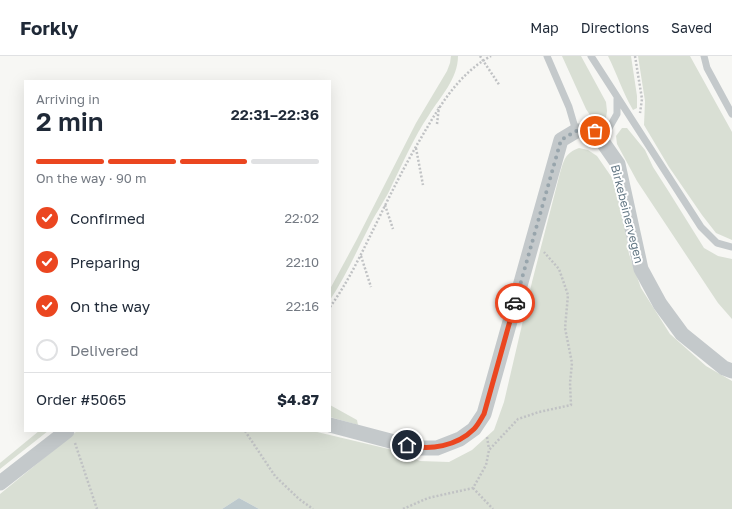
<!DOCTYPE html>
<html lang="en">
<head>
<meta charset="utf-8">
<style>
  :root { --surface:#fff; --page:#f6f6f7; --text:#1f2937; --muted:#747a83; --line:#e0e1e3; --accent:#eb4620 }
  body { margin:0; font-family:"Golos Text",sans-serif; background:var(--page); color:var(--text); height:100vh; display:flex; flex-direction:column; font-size:15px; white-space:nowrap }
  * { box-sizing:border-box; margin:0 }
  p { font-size:13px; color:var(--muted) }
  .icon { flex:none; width:22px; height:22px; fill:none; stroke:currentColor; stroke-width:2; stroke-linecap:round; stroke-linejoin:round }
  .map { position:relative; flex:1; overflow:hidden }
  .details { position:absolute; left:24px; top:24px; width:307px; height:352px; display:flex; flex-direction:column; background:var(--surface); border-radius:0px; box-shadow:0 4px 16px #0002 }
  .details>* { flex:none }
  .pin { position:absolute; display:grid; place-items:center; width:34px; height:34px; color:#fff; margin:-17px; border:2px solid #fff; border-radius:50%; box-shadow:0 1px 4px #0007 }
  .courier { position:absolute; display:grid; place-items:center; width:40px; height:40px; margin:-20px; border:3px solid #eb4620; border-radius:50%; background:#fff; color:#222; box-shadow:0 1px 5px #0007 }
  .headline em { font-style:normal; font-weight:600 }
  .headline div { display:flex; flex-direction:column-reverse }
  .headline { display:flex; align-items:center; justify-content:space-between; height:68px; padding:0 12px }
  h1 { font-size:26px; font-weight:600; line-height:30px }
  .bar { display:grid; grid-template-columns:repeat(4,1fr); gap:6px 4px; align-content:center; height:48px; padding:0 12px }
  .bar i { height:5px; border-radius:3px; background:var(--line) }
  .bar .on { background:var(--accent) }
  .bar p { grid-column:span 4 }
  .line { display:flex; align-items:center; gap:10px; padding:0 12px; border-top:1px solid var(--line) }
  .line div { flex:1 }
  ol { padding:0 12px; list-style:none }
  li { display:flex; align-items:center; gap:12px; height:44px }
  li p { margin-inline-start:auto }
  li .icon { padding:4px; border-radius:50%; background:var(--accent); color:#fff; stroke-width:4 }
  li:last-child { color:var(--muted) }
  li i { width:22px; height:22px; border:2px solid var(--line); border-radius:50% }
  header { display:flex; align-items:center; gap:24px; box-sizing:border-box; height:56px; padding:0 20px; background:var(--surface); border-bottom:1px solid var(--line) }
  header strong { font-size:19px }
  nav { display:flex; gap:22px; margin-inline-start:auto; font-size:14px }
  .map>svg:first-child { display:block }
</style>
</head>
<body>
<header>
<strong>Forkly</strong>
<nav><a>Map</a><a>Directions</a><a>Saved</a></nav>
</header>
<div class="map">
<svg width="732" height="453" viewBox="0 0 732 453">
  <rect width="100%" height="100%" fill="#f7f7f4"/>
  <path fill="#d9dfd4" d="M451 0H458C458 23 440 41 429 59 414 81 404 105 392 129 386 143 377 155 370 169 357 194 346 220 330 244V233L357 183 416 67 447 15 450 7Z
    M562 0H581L606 46 607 55 606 62 600 64 592 62 586 53Z
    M608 0H631L637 40V52L633 54C623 37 617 18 608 0Z
    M638 0H690L732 76V184L716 177 702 159 669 111 644 69 645 45Z
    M622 72H627L645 94 653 111 669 136 704 192 718 200 732 203V263L718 247 637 125 617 88 616 80Z
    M579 92 588 94 597 100 615 126 622 153 629 198 641 232 670 278 706 310 732 325V453H259L239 442 222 453H0V438L77 375H313L397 395 420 405 449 406 472 394 494 374 504 346 532 226 560 117C564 104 565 97 579 92Z
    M330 349 357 364 358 369 330 361Z
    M39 375H48L0 413V407Z"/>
  <path fill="#bdc9cd" d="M239 442 259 453H222Z"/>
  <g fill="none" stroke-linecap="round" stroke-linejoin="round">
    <path stroke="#c0c2c4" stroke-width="2.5" stroke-dasharray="2 2" stroke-linecap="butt" d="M480 0 500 30
      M635 0 642 43 640 57
      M437 68 439 51
      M416 92 423 129
      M385 149 393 173
      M361 200 371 231
      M330 251C349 225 363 194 377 166 391 137 405 109 421 82 439 51 458 18 491 0
      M245 375 275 420 299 443 313 453
      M487 381 489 393
      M75 387 97 453
      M473 432 493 453
      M403 453 428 442 473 432 486 409 489 394 518 363 539 356 571 349 570 327 572 307 565 272 568 239 559 213 544 196"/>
    <path stroke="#c4c9cb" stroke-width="7" d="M547 0 569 51 576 75
      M591 0 701 171 717 187 732 191
      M704 0 707 12 732 58
      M595 75 609 72 617 58V43"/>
    <path stroke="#c4c9cb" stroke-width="15" d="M330 369 417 392H437L460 383 474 373 484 358 561 84 576 75H595L618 108 641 213 660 248 682 278 724 312 732 315
      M0 427 67 375"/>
  </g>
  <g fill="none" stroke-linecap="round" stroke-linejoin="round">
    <path stroke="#98a5ac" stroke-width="4" stroke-dasharray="0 7.2" d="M515 247 561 84 576 75H595"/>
    <path stroke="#eb4620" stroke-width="5" d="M407 389C430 395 457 390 474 373 478 369 481 363 484 358L515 247"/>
  </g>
  <g text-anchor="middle" stroke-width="4" stroke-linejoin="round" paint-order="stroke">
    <g font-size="12" fill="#657986" stroke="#fff">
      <text transform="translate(627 158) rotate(76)" y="4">Birkebeinervegen</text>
    </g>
  </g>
</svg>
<div class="pin" style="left:595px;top:75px;background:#ea580c"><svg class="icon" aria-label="bag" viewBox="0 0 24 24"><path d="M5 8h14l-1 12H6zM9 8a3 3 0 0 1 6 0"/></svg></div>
<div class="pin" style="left:407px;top:389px;background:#1f2937"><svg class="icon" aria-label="home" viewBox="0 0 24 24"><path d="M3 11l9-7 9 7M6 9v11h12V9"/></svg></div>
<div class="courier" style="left:515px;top:247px"><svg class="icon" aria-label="car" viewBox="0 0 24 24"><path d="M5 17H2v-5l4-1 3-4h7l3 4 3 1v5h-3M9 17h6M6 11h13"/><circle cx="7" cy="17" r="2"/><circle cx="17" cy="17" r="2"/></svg></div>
<section class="details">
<div class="headline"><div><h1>2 min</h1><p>Arriving in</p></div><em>22:31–22:36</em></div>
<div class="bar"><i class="on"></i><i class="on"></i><i class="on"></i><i></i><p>On the way · 90 m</p></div>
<ol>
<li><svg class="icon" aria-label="check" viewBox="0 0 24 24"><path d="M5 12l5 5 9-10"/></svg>Confirmed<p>22:02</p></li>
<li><svg class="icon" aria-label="check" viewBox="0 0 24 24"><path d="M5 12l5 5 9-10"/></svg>Preparing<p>22:10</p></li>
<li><svg class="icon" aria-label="check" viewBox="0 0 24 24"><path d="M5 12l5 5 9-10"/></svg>On the way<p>22:16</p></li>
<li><i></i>Delivered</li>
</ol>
<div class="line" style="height:52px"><div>Order #5065</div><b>$4.87</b></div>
</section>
</div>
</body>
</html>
